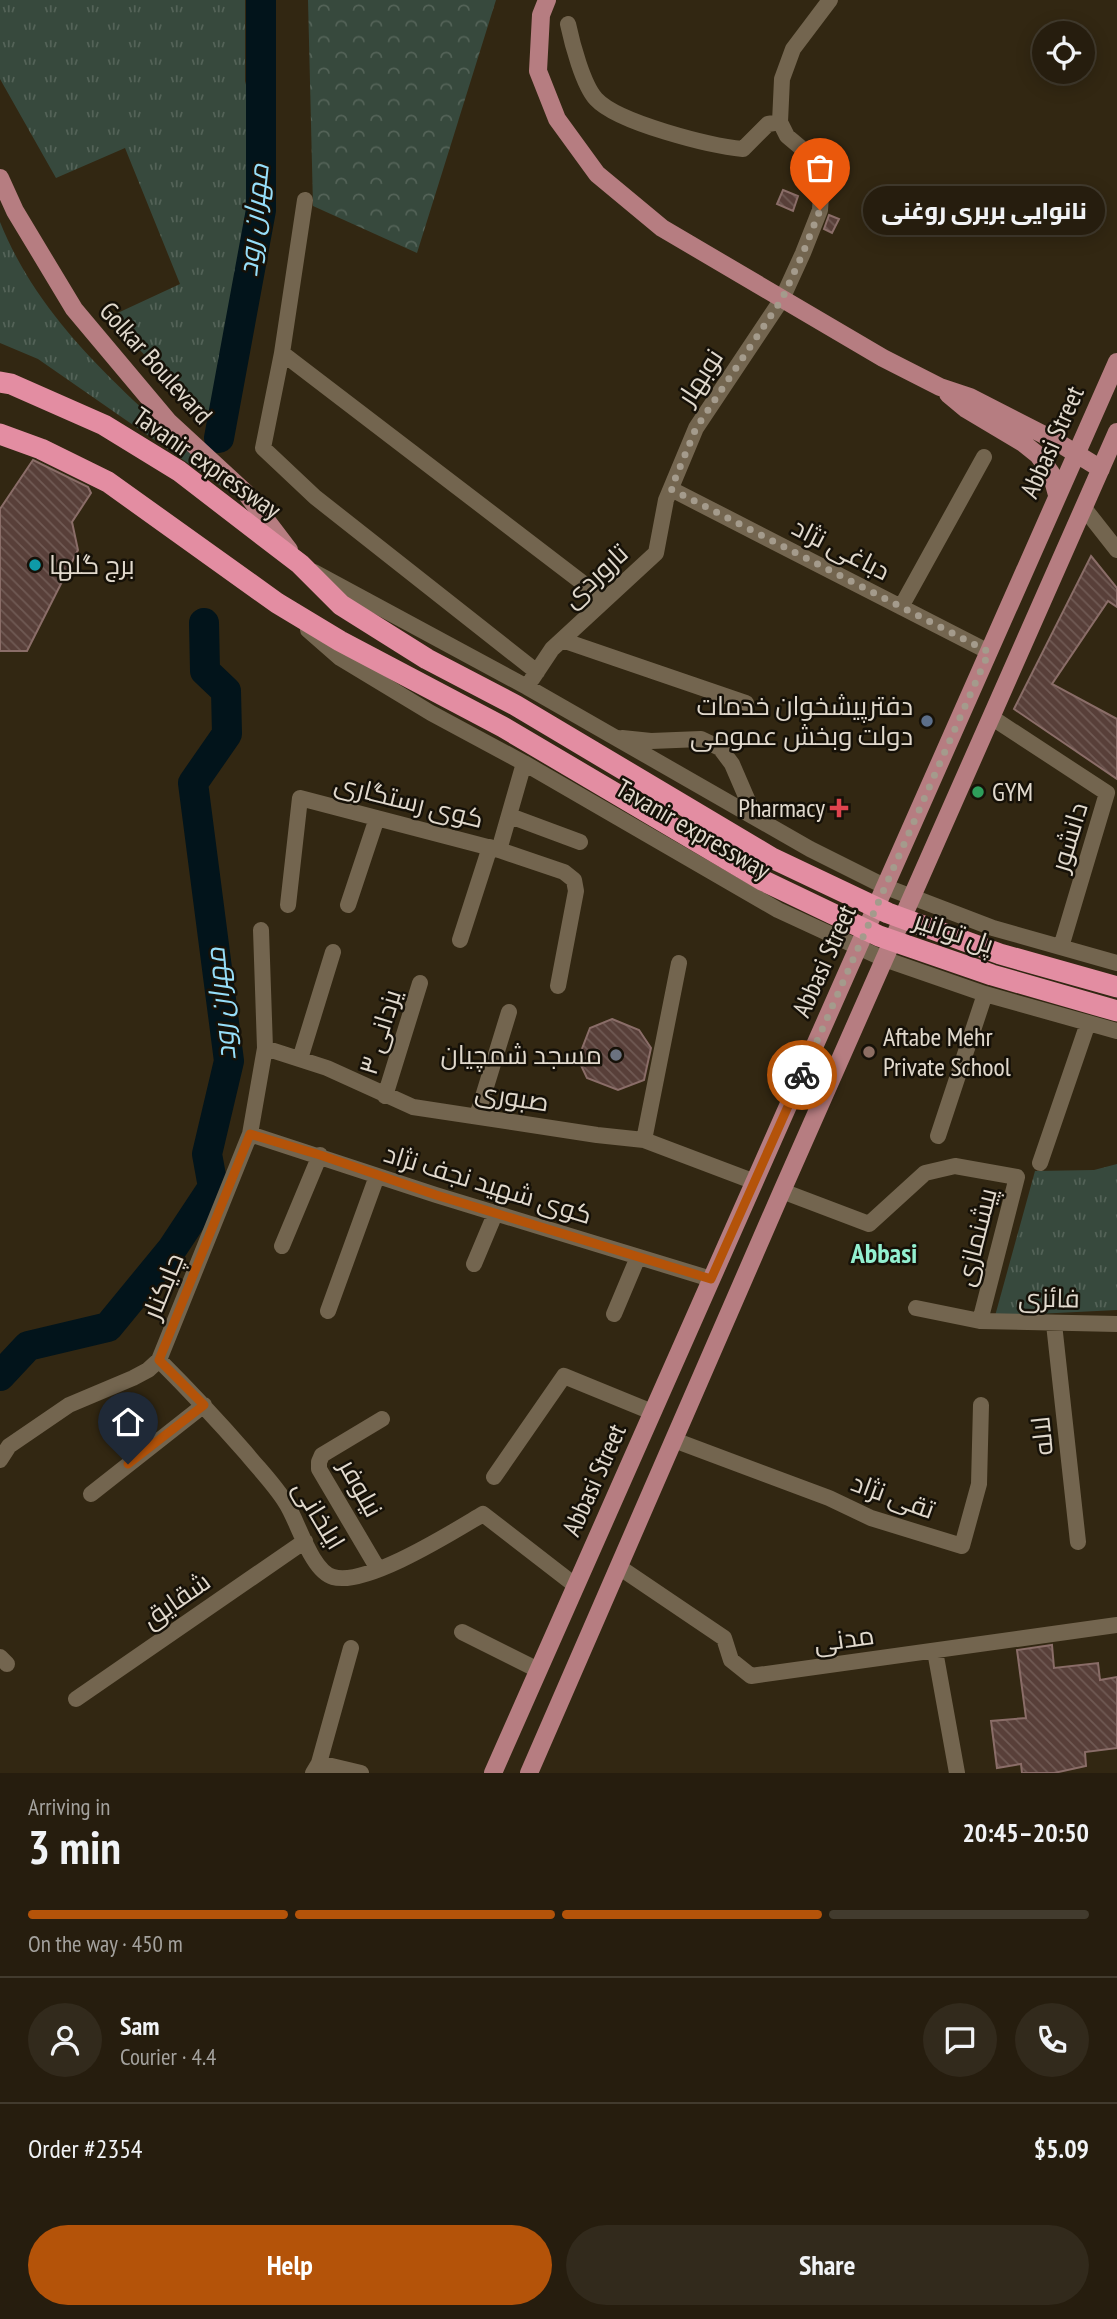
<!DOCTYPE html>
<html lang="en">
<head>
<meta charset="utf-8">
<style>
  :root { --surface:#261d0e; --page:#322a1c; --text:#f1f3f6; --muted:#a4a29e; --line:#423b2e; --accent:#b45309 }
  body { margin:0; font-family:"PT Sans Narrow",Cairo,sans-serif; background:var(--page); color:var(--text); height:100vh; display:flex; flex-direction:column; font-size:26px; white-space:nowrap }
  * { box-sizing:border-box; margin:0 }
  p { font-size:23px; color:var(--muted) }
  .icon { flex:none; width:38px; height:38px; fill:none; stroke:currentColor; stroke-width:2; stroke-linecap:round; stroke-linejoin:round }
  .map { position:relative; height:1773px; overflow:hidden }
  .details { display:flex; flex-direction:column; background:var(--surface); flex:1 }
  .details>* { flex:none }
  .controls { position:absolute; left:1032px; top:21px; display:grid; gap:14px }
  .controls a { display:grid; place-items:center; width:63px; height:63px; border-radius:50%; background:var(--surface); box-shadow:0 4px 18px #0003,0 0 0 2px var(--line); font-size:35px }
  .pin { position:absolute; display:grid; place-items:center; width:60px; height:60px; color:#fff; margin:-72px -30px; border-radius:50% 50% 50% 0; rotate:-45deg; box-shadow:0 0 7px #0007 }
  .pin .icon { rotate:45deg }
  .courier { position:absolute; display:grid; place-items:center; width:70px; height:70px; margin:-35px; border:5px solid #b45309; border-radius:50%; background:#fff; color:#222; box-shadow:0 2px 9px #0007 }
  .bubble { position:absolute; height:49px; border-radius:24px; background:var(--surface); box-shadow:0 4px 18px #0003,0 0 0 2px var(--line); font-size:23px; font-weight:800; line-height:49px; text-align:center }
  .head em { font-style:normal; font-weight:800 }
  .head div { display:flex; flex-direction:column-reverse }
  .head { display:flex; align-items:center; justify-content:space-between; height:119px; padding:0 28px }
  h1 { font-size:46px; font-weight:800; line-height:52px }
  .bar { display:grid; grid-template-columns:repeat(4,1fr); gap:10px 7px; align-content:center; height:84px; padding:0 28px }
  .bar i { height:9px; border-radius:5px; background:var(--line) }
  .bar .selected { background:var(--accent) }
  .bar p { grid-column:span 4 }
  .line { display:flex; align-items:center; gap:18px; padding:0 28px; border-top:2px solid var(--line) }
  .line div { flex:1 }
  .round { display:grid; place-items:center; flex:none; width:74px; height:74px; border-radius:37px; background:var(--page) }
  .action { display:flex; gap:14px; margin-top:auto; padding:14px 28px }
  .action a { flex:1; height:80px; border-radius:42px; background:var(--accent); color:#fff; font-size:28px; font-weight:800; line-height:80px; text-align:center }
  .action a+a { background:var(--page); color:var(--text) }
  .map>svg:first-child { display:block }
</style>
</head>
<body>
<div class="map">
<svg width="1117" height="1773" viewBox="0 0 1117 1773">
  <defs>
    <pattern id="grass-tufts" width="24" height="20" patternUnits="userSpaceOnUse" patternTransform="scale(1.75)"><rect width="24" height="20" fill="#37493d"/><path d="M3 7l-1-3M5 7V3M7 7l1-3M15 17l-1-3M17 17v-4M19 17l1-3" fill="none" stroke="#546358"/></pattern>
    <pattern id="forest-crowns" width="20" height="18" patternUnits="userSpaceOnUse" patternTransform="scale(1.75)"><rect width="20" height="18" fill="#37493d"/><path d="M2 6a3 3 0 1 1 6 0M12 15a3 3 0 1 1 6 0" fill="none" stroke="#546358"/></pattern>
    <pattern id="building-back-hatch" width="6" height="6" patternUnits="userSpaceOnUse" patternTransform="scale(1.75)"><rect width="6" height="6" fill="#583f39"/><path d="M-1 5l2 2M0 0l6 6M5-1l2 2" fill="none" stroke="#705a54"/></pattern>
  </defs>
  <rect width="100%" height="100%" fill="#322712"/>
  <path fill="url(#grass-tufts)" d="M0 0H245V81L261 143 211 426 109 317 180 284 125 148 56 178 0 79Z
    M0 222C48 341 153 413 241 500L38 359 0 343Z
    M1117 1164V1310L995 1316 1035 1171 1094 1170Z"/>
  <path fill="url(#forest-crowns)" d="M308 0H496L417 253 313 206Z"/>
  <g fill="none" stroke-linecap="round" stroke-linejoin="round">
    <path stroke="#02141b" stroke-width="30" d="M219 438 261 210V0
      M0 1376 28 1346 108 1327 172 1249 213 1187 207 1154 229 1061 193 783 227 734 226 691 205 671 204 623"/>
  </g>
  <path fill="url(#building-back-hatch)" stroke="#8a6d68" stroke-width="2" d="M783 190 798 196 793 211 777 204Z
    M829 215 839 219 832 233 824 229Z
    M33 460 88 487 91 493 72 522 78 550 27 651H0V509Z
    M1091 556 1117 588V607L1108 601 1052 684 1117 719V779L1014 709Z
    M612 1019 639 1030 651 1048 644 1080 618 1090 587 1078 578 1059 590 1028Z
    M1052 1645 1054 1668 1098 1663 1100 1680 1117 1677V1748L1085 1752 1086 1766 1054 1773H1022L1021 1764 997 1768 991 1721 1026 1718 1017 1650Z"/>
  <g fill="none" stroke-linecap="round" stroke-linejoin="round">
    <path stroke="#73654f" stroke-width="16" d="M568 24C572 43 583 85 596 99 618 123 711 146 743 149L768 124 780 122
      M282 353 305 200
      M671 489 989 652
      M1084 508 1117 550
      M314 572 527 687 810 849 886 887 993 928 1117 963
      M901 607 984 457
      M308 630 340 658 431 713 524 763 778 910 884 959 985 994 1117 1031
      M562 640 746 703
      M537 672 315 497 263 448 282 353 605 600
      M532 679 552 649 656 553 666 500 696 428 782 299 803 253 820 210 822 181 819 163 787 136 780 122 782 79 793 49 830 0
      M991 717 1107 793 1061 947
      M622 738 651 741 701 739 720 748 732 764 754 815
      M510 816 580 842
      M499 850 524 763
      M288 905 300 798 499 850 564 872 574 880 576 891 558 986
      M348 905 377 818
      M460 940 490 847
      M265 1048 327 1068 413 1107 597 1135 644 1140 755 1182
      M300 1059 333 952
      M385 1096 420 983
      M477 1116 509 1012
      M250 1134 436 1195 711 1279
      M938 1136 985 994
      M644 1140 679 963
      M1040 1163 1088 1023
      M782 1191 869 1224 925 1173 955 1166 1017 1177 980 1321
      M282 1246 320 1155
      M474 1264 495 1214
      M916 1308 980 1321 1117 1324
      M328 1311 377 1176
      M614 1314 638 1257
      M1054 1324 1078 1542
      M159 1360C189 1390 218 1421 246 1453 259 1469 275 1485 286 1503 298 1521 311 1571 333 1577 366 1587 454 1531 483 1514L576 1586
      M674 1440 829 1498 871 1518 962 1546 979 1484 981 1405
      M0 1460 9 1446 69 1405 133 1378 148 1370 159 1360 250 1134 265 1048 261 930
      M494 1477 564 1376 652 1412
      M91 1494 204 1405
      M619 1567 724 1638 731 1660 751 1676 1117 1625
      M378 1569 319 1469V1462L322 1455 382 1419
      M462 1632 538 1670
      M935 1651 957 1773
      M0 1657 7 1664
      M76 1699 305 1541
      M319 1763 361 1773
      M313 1773 319 1763 351 1648"/>
    <path stroke="#b67d81" stroke-width="18" d="M547 0 541 15 538 71 557 119 597 174 662 228 883 358 940 387 970 397 1054 440 1101 469
      M0 178 15 211 74 309 168 421 245 492 289 550
      M948 394 966 409 1023 443 1038 455 1051 473 1057 495
      M493 1773 1117 362
      M529 1773 782 1191 1117 432"/>
    <path stroke="#e38da2" stroke-width="21" d="M0 382 11 384 104 425 179 471 300 564 341 605 427 659 515 705 772 858 888 913 1000 954 1117 987
      M0 434 41 449 108 482 277 603 340 641 503 727 762 880 879 936 992 975 1117 1011"/>
  </g>
  <g fill="none" stroke-linecap="round" stroke-linejoin="round">
    <path stroke="#a49b8c" stroke-width="7" stroke-dasharray="0 12.6" d="M802 1075 989 652 671 489 696 428 782 299 803 253 820 210"/>
    <path stroke="#b45309" stroke-width="9" d="M128 1464 204 1405 159 1360 250 1134 320 1155 436 1195 711 1279 802 1075"/>
  </g>
  <circle fill="#0f9aa8" stroke="#161108" stroke-width="2.5" cx="35" cy="565" r="7"/>
  <circle fill="#5c6f8a" stroke="#161108" stroke-width="2.5" cx="927" cy="721" r="7"/>
  <circle fill="#2e9e5b" stroke="#161108" stroke-width="2.5" cx="978" cy="792" r="7"/>
  <path fill="#e0444e" stroke="#161108" stroke-width="2.5" d="M835.5 797.5h7v7h7v7h-7v7h-7v-7h-7v-7h7z"/>
  <circle fill="#8d6e63" stroke="#161108" stroke-width="2.5" cx="869" cy="1052" r="7"/>
  <circle fill="#6b7280" stroke="#161108" stroke-width="2.5" cx="616" cy="1055" r="7"/>
  <g text-anchor="middle" stroke-width="5" stroke-linejoin="round" paint-order="stroke">
    <g font-size="26" fill="#e1d9cd" stroke="#161108">
      <text transform="translate(156 363) rotate(48)" y="9">Golkar Boulevard</text>
      <text transform="translate(700 377) rotate(-57)" y="9">نوبهار</text>
      <text transform="translate(1052 442) rotate(-66)" y="9">Abbasi Street</text>
      <text transform="translate(207 463) rotate(35)" y="9">Tavanir expressway</text>
      <text transform="translate(841 549) rotate(27)" y="9">دباغی نژاد</text>
      <text transform="translate(595 576) rotate(-43)" y="9">تاروردی</text>
      <text transform="translate(409 801) rotate(14)" y="9">کوی رستگاری</text>
      <text transform="translate(693 829) rotate(30)" y="9">Tavanir expressway</text>
      <text transform="translate(1069 837) rotate(-73)" y="9">دانشور</text>
      <text transform="translate(954 932) rotate(19)" y="9">پل توانیر</text>
      <text transform="translate(824 961) rotate(-66)" y="9">Abbasi Street</text>
      <text transform="translate(380 1032) rotate(-73)" y="9">یزدانی ۳</text>
      <text transform="translate(512 1097) rotate(9)" y="9">صبوری</text>
      <text transform="translate(488 1184) rotate(17)" y="9">کوی شهید نجف نژاد</text>
      <text transform="translate(976 1237) rotate(-76)" y="9">پیشنمازی</text>
      <text transform="translate(163 1286) rotate(-68)" y="9">چایکنار</text>
      <text transform="translate(1049 1298) rotate(1)" y="9">فائزی</text>
      <text transform="translate(1042 1436) rotate(-96)" y="9">لاله</text>
      <text transform="translate(594 1480) rotate(-66)" y="9">Abbasi Street</text>
      <text transform="translate(361 1488) rotate(61)" y="9">نیلوفر</text>
      <text transform="translate(893 1496) rotate(20)" y="9">تقی نژاد</text>
      <text transform="translate(319 1515) rotate(59)" y="9">ایلخانی</text>
      <text transform="translate(176 1600) rotate(-35)" y="9">شقایق</text>
      <text transform="translate(844 1639) rotate(-8)" y="9">مدنی</text>
    </g>
    <g font-size="26" fill="#e1d9cd" stroke="#161108" text-anchor="start">
      <text x="49" y="574">برج گلها</text>
      <text x="913" y="715" text-anchor="end">دفترپیشخوان خدمات<tspan x="913" dy="30">دولت وبخش عمومی</tspan></text>
      <text x="992" y="801">GYM</text>
      <text x="825" y="817" text-anchor="end">Pharmacy</text>
      <text x="883" y="1046">Aftabe Mehr<tspan x="883" dy="30">Private School</tspan></text>
      <text x="602" y="1064" text-anchor="end">مسجد شمچیان</text>
    </g>
    <g font-size="28" font-style="italic" fill="#96def9" stroke="#161108">
      <text transform="translate(253 220) rotate(-84)" y="10">مهران رود</text>
      <text transform="translate(220 1004) rotate(-96)" y="10">مهران رود</text>
    </g>
    <g font-size="28" font-weight="bold" fill="#93f0d0" stroke="#161108">
      <text x="884" y="1263">Abbasi</text>
    </g>
  </g>
</svg>
<div class="controls">
<a><svg class="icon" aria-label="locate" viewBox="0 0 24 24"><circle cx="12" cy="12" r="6"/><path d="M12 2v4M12 18v4M2 12h4M18 12h4"/></svg></a>
</div>
<div class="pin" style="left:820px;top:210px;background:#ea580c"><svg class="icon" aria-label="bag" viewBox="0 0 24 24"><path d="M5 8h14l-1 12H6zM9 8a3 3 0 0 1 6 0"/></svg></div>
<div class="pin" style="left:128px;top:1464px;background:#1f2937"><svg class="icon" aria-label="home" viewBox="0 0 24 24"><path d="M3 11l9-7 9 7M6 9v11h12V9"/></svg></div>
<div class="courier" style="left:802px;top:1075px"><svg class="icon" aria-label="bike" viewBox="0 0 24 24"><circle cx="6" cy="16" r="4"/><circle cx="18" cy="16" r="4"/><path d="M6 16l4-8h5l3 8M10 8l3 8H6M13 5h3"/></svg></div>
<div class="bubble" style="left:863px;top:186px;width:242px">نانوایی بربری روغنی</div>
</div>
<section class="details">
<div class="head"><div><h1>3 min</h1><p>Arriving in</p></div><em>20:45–20:50</em></div>
<div class="bar"><i class="selected"></i><i class="selected"></i><i class="selected"></i><i></i><p>On the way · 450 m</p></div>
<div class="line" style="height:126px"><a class="round"><svg class="icon" aria-label="person" viewBox="0 0 24 24"><circle cx="12" cy="8" r="4"/><path d="M4 21q1-7 8-7t8 7"/></svg></a><div><b>Sam</b><p>Courier · 4.4</p></div><a class="round"><svg class="icon" aria-label="chat" viewBox="0 0 24 24"><path d="M4 5h16v11H9l-5 4z"/></svg></a><a class="round"><svg class="icon" aria-label="phone" viewBox="0 0 24 24"><path d="M5 4h4l2 5-3 2q2 4 5 5l2-3 5 2v4C11 20 4 13 5 4z"/></svg></a></div>
<div class="line" style="height:91px"><div>Order #2354</div><b>$5.09</b></div>
<div class="action"><a>Help</a><a>Share</a></div>
</section>
</body>
</html>
